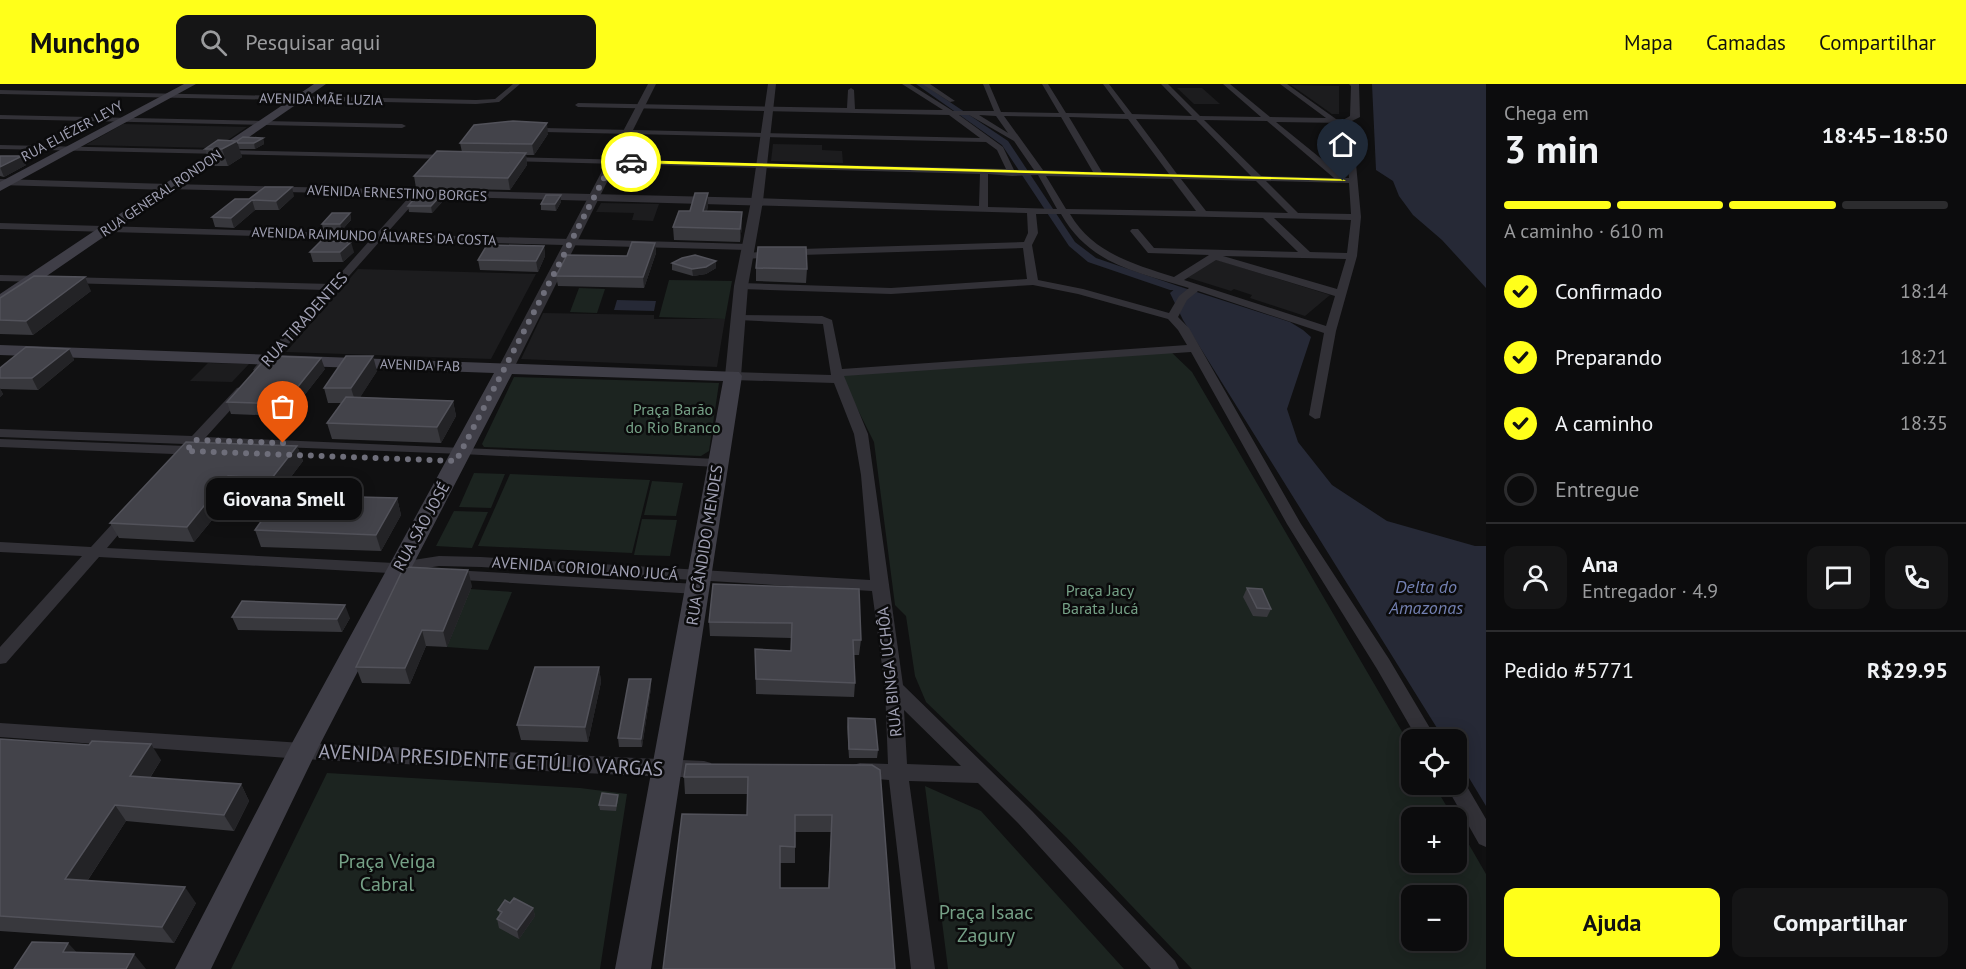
<!DOCTYPE html>
<html lang="pt">
<head>
<meta charset="utf-8">
<style>
  :root { --surface:#0c0c0d; --page:#151516; --text:#f1f3f6; --muted:#9a9b9d; --line:#2c2c2e; --accent:#ffff1a }
  body { margin:0; font-family:"PT Sans",sans-serif; background:var(--page); color:var(--text); height:100vh; display:flex; flex-direction:column; font-size:22px; white-space:nowrap }
  * { box-sizing:border-box; margin:0 }
  p { font-size:20px; color:var(--muted) }
  .icon { flex:none; width:33px; height:33px; fill:none; stroke:currentColor; stroke-width:2; stroke-linecap:round; stroke-linejoin:round }
  .map { position:relative; flex:1; overflow:hidden }
  .sheet { display:flex; flex-direction:column; background:var(--surface); width:480px }
  .sheet>* { flex:none }
  .fabs { position:absolute; left:1401px; top:645px; display:grid; gap:12px }
  .fabs a { display:grid; place-items:center; width:66px; height:66px; border-radius:12px; background:var(--surface); box-shadow:0 3px 15px #0003,0 0 0 2px var(--line); font-size:30px }
  .pin { position:absolute; display:grid; place-items:center; width:51px; height:51px; color:#fff; margin:-62px -26px; border-radius:50% 50% 50% 0; rotate:-45deg; box-shadow:0 0 6px #0007 }
  .pin .icon { rotate:45deg }
  .courier { position:absolute; display:grid; place-items:center; width:60px; height:60px; margin:-30px; border:4px solid #ffff1a; border-radius:50%; background:#fff; color:#222; box-shadow:0 2px 8px #0007 }
  .bubble { position:absolute; height:42px; border-radius:12px; background:var(--surface); box-shadow:0 3px 15px #0003,0 0 0 2px var(--line); font-size:20px; font-weight:700; line-height:42px; text-align:center }
  .overview em { font-style:normal; font-weight:700 }
  .overview div { display:flex; flex-direction:column-reverse }
  .overview { display:flex; align-items:center; justify-content:space-between; height:102px; padding:0 18px }
  h1 { font-size:39px; font-weight:700; line-height:45px }
  .bar { display:grid; grid-template-columns:repeat(4,1fr); gap:9px 6px; align-content:center; height:72px; padding:0 18px }
  .bar i { height:8px; border-radius:4px; background:var(--line) }
  .bar .current { background:var(--accent) }
  .bar p { grid-column:span 4 }
  .line { display:flex; align-items:center; gap:15px; padding:0 18px; border-top:2px solid var(--line) }
  .line div { flex:1 }
  .round { display:grid; place-items:center; flex:none; width:63px; height:63px; border-radius:12px; background:var(--page) }
  ol { padding:0 18px; list-style:none }
  li { display:flex; align-items:center; gap:18px; height:66px }
  li p { margin-inline-start:auto }
  li .icon { padding:6px; border-radius:50%; background:var(--accent); color:#111; stroke-width:4 }
  li:last-child { color:var(--muted) }
  li i { width:33px; height:33px; border:3px solid var(--line); border-radius:50% }
  .cta { display:flex; gap:12px; margin-top:auto; padding:12px 18px }
  .cta a { flex:1; height:69px; border-radius:12px; background:var(--accent); color:#111; font-size:24px; font-weight:700; line-height:69px; text-align:center }
  .cta a+a { background:var(--page); color:var(--text) }
  header { display:flex; align-items:center; gap:36px; box-sizing:border-box; height:84px; padding:0 30px; background:var(--accent); color:#111 }
  header strong { font-size:28px }
  nav { display:flex; gap:33px; margin-inline-start:auto; font-size:21px }
  .search { width:420px; height:54px; background:var(--page); display:flex; align-items:center; gap:15px; box-sizing:border-box; padding:0 21px; border-radius:12px; color:var(--muted); font-size:22px }
  main { display:flex; flex:1; min-height:0 }
  .map>svg:first-child { display:block }
</style>
</head>
<body>
<header>
<strong>Munchgo</strong>
<div class="search"><svg class="icon" aria-label="search" viewBox="0 0 24 24"><circle cx="10" cy="10" r="6"/><path d="M15 15l6 6"/></svg>Pesquisar aqui</div>
<nav><a>Mapa</a><a>Camadas</a><a>Compartilhar</a></nav>
</header>
<main>
<div class="map">
<svg width="1486" height="885" viewBox="0 0 1486 885">
  <rect width="100%" height="100%" fill="#101011"/>
  <path fill="#1c1c1e" d="M1291 1 1339 2V30H1332Z
    M1177 4H1202L1220 20H1194Z
    M123 40 247 43 216 64 86 61Z
    M773 60 822 61V66L842 67 843 79 771 77Z
    M601 119 659 120 653 137 632 136 634 129 596 128Z
    M1211 174 1330 211 1305 232 1250 214 1252 211 1234 205 1231 207 1183 192Z
    M358 185 536 190 491 275 286 268Z
    M543 229 654 231V235H725L717 283 521 275Z
    M208 279 249 280 232 298 190 297Z"/>
  <path fill="#1c2420" fill-rule="evenodd" d="M669 196 732 197 725 235 659 233Z
    M579 204 605 205 597 229 570 228Z
    M1167 264 1192 288 1411 663 1412 700 1434 701 1453 733 1412 734V778H1456L1457 740 1486 790V885H1192L1066 753 926 618 915 592 906 532 895 521 874 358 844 298 843 288ZM1412 812H1456V856H1412Z
    M514 293 719 299 709 367 701 372 484 363 482 360Z
    M474 389 505 390 491 424 459 423Z
    M510 390 650 396 632 469 478 462Z
    M652 397 683 399 676 432 644 431Z
    M454 427 488 428 472 464 436 462Z
    M642 435 677 436 670 472 634 471Z
    M470 505 512 508 488 566 447 563Z
    M327 689 580 704 627 710 600 885H231Z
    M925 702 981 727 1124 885H948Z"/>
  <path fill="#262936" d="M1372 0H1486V204L1442 156 1413 131 1399 112 1393 97 1376 86Z
    M1178 202 1290 238 1303 246 1311 253 1287 325 1298 358 1332 401 1387 437 1475 462H1486V722L1457 674 1456 656 1444 655 1437 644 1183 236 1170 209Z
    M617 216 656 217 654 227 614 226Z"/>
  <g fill="none" stroke-linecap="round" stroke-linejoin="round">
    <path fill="#262936" fill-rule="evenodd" d="M916 0H923L1008 57 1075 158 1096 174 1178 202V206H1170L1088 178 1069 162 1002 61Z"/>
    <path fill="#323137" fill-rule="evenodd" d="M513 0H520L499 18 476 20 0 10V6L476 16 495 15Z
      M902 0H910L953 27H994L983 0H989L1001 28 1059 29 1042 0H1048L1066 29 1125 30 1103 0H1109L1132 30 1192 32 1161 0H1168L1200 32 1261 33 1223 0H1230L1270 33 1326 34 1280 0H1287L1336 35 1352 37 1361 133 1357 172 1336 247 1320 334 1315 335 1309 331 1324 249 1198 207 1187 216 1178 233 1189 244 1301 440 1389 575 1437 656H1418L1377 585 1287 440 1191 268 844 292 868 350 903 601 1032 727 1175 877 1179 885H1151L1018 739 978 699 909 697 935 885H911L889 696 853 693 850 687 853 681 860 679 888 680 885 604 872 507 481 483 439 482 414 486 407 490 99 473 6 579 0 580V563L82 472 0 468V458L91 463 123 428 128 426 135 431 107 464 394 479 439 472 481 473 870 496 861 391 854 350 834 299 733 296 727 292 733 288 831 291 823 240 738 236 732 233 734 231 822 232 832 236 842 285 1187 261 1178 246 1168 235 1078 210 1033 201 891 210 741 205 736 202 741 199 891 204 1027 195 1023 164 801 171 746 175 741 172 746 169 801 165 1024 158 1028 149 1027 129 420 112 386 150 748 160 753 163 748 166 381 156 263 289 259 290 253 286 255 283 325 206 66 199 61 196 66 193 331 200 371 155 0 145V139L376 150 411 111 166 105 165 103 169 100 757 114 979 122 980 90 507 77 503 75 507 73 1006 85 997 66 986 58 544 48 540 46 544 44 980 54 949 31 578 23 575 21 578 19 847 24 848 6 851 4 854 6 855 25 943 26ZM959 31H969L1014 57 1034 86H1014L1003 63ZM979 31 996 32 1008 49ZM1004 32 1061 33 1093 88 1043 86ZM1069 33 1128 35 1169 90 1102 88ZM1136 35 1196 36 1251 92 1177 90ZM1204 36 1267 37 1334 94 1261 92ZM1276 38 1345 39 1349 94H1345ZM988 90 1012 92 1038 91 1057 125 988 123ZM1046 92 1172 95 1196 127 1066 125ZM1181 95 1256 97 1288 129 1206 127ZM1266 97 1349 99 1351 130 1298 129ZM1036 130H1061C1090 181 1137 188 1189 204L1179 212 1169 229 1083 205 1038 196 1032 161 1038 149ZM1070 130 1263 134 1298 168 1154 164 1138 145H1132L1130 147 1148 169 1209 171 1174 193C1133 180 1093 169 1070 130ZM1274 134 1351 136 1347 169 1310 168ZM1223 172 1346 175 1337 205ZM1216 176 1335 212 1326 242 1184 196ZM904 626 961 682 907 680Z
      M922 0H930L955 17 950 18Z
      M0 31 402 40 406 42 402 44 0 35Z
      M0 61 450 71 454 73 450 75 0 65Z
      M0 191 42 192 47 195 42 198 0 197Z
      M241 303 247 307 245 310 206 353 718 375 725 379 718 383 462 370 199 360 197 363 205 367 198 371 0 363V355L187 362 185 360 0 353V345L192 352 237 304Z
      M452 486 697 500 703 501 705 505 703 509 697 510 446 495 444 491 446 487Z
      M0 639 302 659 704 677 711 679 714 685 711 691 704 693H666L302 675 0 653Z
      M1456 692 1462 694 1486 735V763L1479 760 1445 700H1456Z"/>
    <path fill="#323137" fill-rule="evenodd" d="M648 0H656L514 284 512 287H500L498 284Z
      M768 0H776L763 117 748 202 741 292 733 297 725 292 734 202 751 117Z
      M1349 0H1359L1360 33 1348 39 1343 36 1350 32 1351 2Z
      M0 95 169 100 175 103 169 106 0 101Z"/>
    <path fill="#3f3e47" fill-rule="evenodd" d="M184 0H196L0 107V98Z
      M314 0H326L6 220 0 222V210Z
      M0 261 739 288 742 292 651 885H615L723 297 512 290 316 668 211 885H175L292 659 494 289 0 271Z"/>
  </g>
  <path fill="#38383d" fill-rule="evenodd" d="M548 50 534 71H526L527 81 510 106 416 104 414 92 462 68 460 59Z
    M263 54 264 60 255 65H239L242 73 228 82H211L205 65Z
    M0 72 26 81 4 93 0 92Z
    M294 112 279 126H255L234 144 215 143 212 133 249 115Z
    M445 115 432 129 409 128 408 122Z
    M561 118 556 127 541 126V120Z
    M708 121 707 127 742 141 740 158 674 156 673 143 690 127Z
    M350 129 351 136 342 146H323L322 140Z
    M655 159 656 169 644 204 558 202 556 192 627 172Z
    M544 162 545 172 538 188 480 186 478 176Z
    M310 168H354L343 178H313Z
    M672 179 716 184 706 190 693 192 672 186Z
    M756 184 807 185 806 199 756 197Z
    M91 207 33 251 0 250V214Z
    M69 265 74 276 38 306 0 305 3 310 0 313V284Z
    M325 285 288 332 231 330 227 318Z
    M377 287 360 313 453 317 456 332 441 359 332 355 327 339 341 319H328L324 304Z
    M297 362 303 377 278 410 235 408 194 458 119 454 110 439Z
    M397 414 401 431 381 467 261 463 255 446Z
    M713 500 861 556 859 571H854L855 599 854 613 756 610 755 565 791 567V554L710 552 709 538Z
    M472 502 447 563 426 562 410 600 362 599 356 583Z
    M1247 504 1271 525 1267 533 1253 532 1243 513Z
    M232 533 350 534 342 548 238 546Z
    M599 583 601 598 588 658 521 656 517 641Z
    M651 595V604L642 663H619L618 654Z
    M848 634 878 666 877 674H849L847 643Z
    M0 655 161 676 150 694 241 700 249 717 234 747 126 737 88 796 196 819 174 859 0 847Z
    M872 681 895 885H663L747 731V710H685L684 693ZM795 748H831L828 804H780V779H795Z
    M618 715 616 727 600 726 599 721Z
    M510 819 533 824 535 832 519 855 499 844 497 835 500 831 498 826Z"/>
  <path fill="#232326" d="M547 39 548 50 534 71 532 60Z
    M263 54 264 60 255 65 254 59Z
    M237 57 242 73 228 82 222 65Z
    M526 69 527 81 510 106 508 94Z
    M22 72 26 81 4 93 0 83Z
    M292 103 294 112 279 126 276 117Z
    M443 109 445 115 432 129 431 122Z
    M708 109V121L704 140 703 127Z
    M561 111V118L556 127 555 120Z
    M252 116 255 126 234 144 231 134Z
    M742 128V141L740 158V145Z
    M350 129 351 136 342 146 340 140Z
    M351 158 354 168 343 178 340 168Z
    M655 159 656 169 644 204 643 193Z
    M544 162 545 172 538 188 536 177Z
    M716 177V184L706 190 693 192 692 185Z
    M85 193 91 207 33 251 26 237Z
    M69 265 74 276 38 306 32 294Z
    M373 272 377 287 356 320 351 304Z
    M321 274 325 285 288 332 284 320Z
    M0 304 3 310 0 313Z
    M453 317 456 332 441 359 437 343Z
    M297 362 303 377 278 410 272 394Z
    M228 392 235 408 194 458 187 443Z
    M397 414 401 431 381 467 376 451Z
    M468 486 472 502 447 563 443 547Z
    M345 521 350 534 342 548 337 535Z
    M422 546 426 562 410 600 405 584Z
    M599 583 601 598 588 658 585 643Z
    M651 595V604L642 663 641 655Z
    M151 660 161 676 140 709 130 692Z
    M241 700 249 717 234 747 224 731Z
    M115 721 126 737 78 811 65 795Z
    M185 803 196 819 174 859 162 843Z
    M533 824 535 832 519 855 517 846Z
    M68 859 83 875 63 868Z
    M134 870 146 885H126Z"/>
  <path fill="#43434a" stroke="#52525a" stroke-width="1.5" fill-rule="evenodd" d="M513 37 547 39 532 60 460 59 474 41Z
    M243 53 263 54 254 59H238L237 57Z
    M218 56 237 57 222 65H205Z
    M437 67 526 69 508 94 414 92Z
    M0 72H22L0 83Z
    M265 103H292L276 117 252 116 231 134 212 133 235 115H249Z
    M420 108 443 109 431 122H408Z
    M695 109H708L703 127 742 128 740 145 673 143 679 127H690Z
    M546 111H561L555 120H541Z
    M332 129H350L340 140H322Z
    M321 157 351 158 340 168H310Z
    M632 158 655 159 643 193 556 192 567 171 627 172Z
    M487 161 544 162 536 177 478 176Z
    M758 163H806L807 185 756 184Z
    M695 171 716 177 706 183 692 185 672 179 682 174Z
    M34 192 85 193 26 237 0 236V214Z
    M26 263 69 265 32 294H0V284Z
    M268 272 321 274 284 320 227 318Z
    M346 272H373L351 304H324Z
    M346 313 453 317 437 343 327 339Z
    M186 358 297 362 272 394 228 392 187 443 110 439Z
    M280 411 397 414 376 451 255 446Z
    M404 483 468 486 443 547 422 546 405 584 356 583Z
    M713 500 859 505 861 556H853L855 599 756 595 755 565 791 567 792 539 709 538Z
    M1247 504 1262 505 1271 525 1257 524Z
    M242 517 345 521 337 535 232 533Z
    M535 583H599L585 643 517 641Z
    M629 595H651L641 655 618 654Z
    M848 634 875 635 878 666 849 665Z
    M0 655 89 661 92 657 151 660 130 692 241 700 224 731 115 721 65 795 185 803 162 843 0 832Z
    M686 680 872 681 880 686 895 885H663L682 730 747 731 748 693H684ZM795 731H832L829 804H780V762L795 763Z
    M602 709 618 711 616 722 599 721Z
    M514 814 533 824 517 846 497 835 502 828 498 826 505 816 510 819Z
    M32 858 68 859 63 868 134 870 126 885H14Z"/>
  <path fill="#ffff1a" d="M631 76 1343 95 1346 97 630 79Z"/>
  <g fill="none" stroke-linecap="round" stroke-linejoin="round">
    <path stroke="#6e6e7a" stroke-width="6" stroke-dasharray="0 10.8" d="M283 359 196 356 186 367 456 377 613 77 631 78"/>
  </g>
  <g text-anchor="middle" stroke-width="5" stroke-linejoin="round" paint-order="stroke">
    <g font-size="14" fill="#a0a0b3" stroke="#0b0b0c">
      <text transform="translate(321 15) rotate(1)" y="5">AVENIDA MÃE LUZIA</text>
      <text transform="translate(72 47) rotate(-28)" y="5">RUA ELIÉZER LEVY</text>
      <text transform="translate(161 109) rotate(-34)" y="5">RUA GENERAL RONDON</text>
      <text transform="translate(397 109) rotate(2)" y="5">AVENIDA ERNESTINO BORGES</text>
      <text transform="translate(374 152) rotate(2)" y="5">AVENIDA RAIMUNDO ÁLVARES DA COSTA</text>
      <text transform="translate(420 281) rotate(2)" y="5">AVENIDA FAB</text>
    </g>
    <g font-size="16" fill="#a0a0b3" stroke="#0b0b0c">
      <text transform="translate(304 235) rotate(-48)" y="6">RUA TIRADENTES</text>
      <text transform="translate(421 442) rotate(-61)" y="6">RUA SÃO JOSÉ</text>
      <text transform="translate(704 461) rotate(-81)" y="6">RUA CÂNDIDO MENDES</text>
      <text transform="translate(585 484) rotate(4)" y="6">AVENIDA CORIOLANO JUCÁ</text>
      <text transform="translate(889 588) rotate(-96)" y="6">RUA BINGA UCHÔA</text>
    </g>
    <g font-size="16" fill="#75a086" stroke="#0b0b0c">
      <text x="673" y="331">Praça Barão<tspan x="673" dy="18">do Rio Branco</tspan></text>
      <text x="1100" y="512">Praça Jacy<tspan x="1100" dy="18">Barata Jucá</tspan></text>
    </g>
    <g font-size="18" font-style="italic" fill="#7380b2" stroke="#0b0b0c">
      <text x="1426" y="509">Delta do<tspan x="1426" dy="21">Amazonas</tspan></text>
    </g>
    <g font-size="20" fill="#a0a0b3" stroke="#0b0b0c">
      <text transform="translate(491 676) rotate(3)" y="7">AVENIDA PRESIDENTE GETÚLIO VARGAS</text>
    </g>
    <g font-size="20" fill="#75a086" stroke="#0b0b0c">
      <text x="387" y="784">Praça Veiga<tspan x="387" dy="23">Cabral</tspan></text>
      <text x="986" y="835">Praça Isaac<tspan x="986" dy="23">Zagury</tspan></text>
    </g>
  </g>
</svg>
<div class="fabs">
<a><svg class="icon" aria-label="locate" viewBox="0 0 24 24"><circle cx="12" cy="12" r="6"/><path d="M12 2v4M12 18v4M2 12h4M18 12h4"/></svg></a>
<a>+</a>
<a>−</a>
</div>
<div class="pin" style="left:283px;top:359px;background:#ea580c"><svg class="icon" aria-label="bag" viewBox="0 0 24 24"><path d="M5 8h14l-1 12H6zM9 8a3 3 0 0 1 6 0"/></svg></div>
<div class="pin" style="left:1343px;top:97px;background:#1f2937"><svg class="icon" aria-label="home" viewBox="0 0 24 24"><path d="M3 11l9-7 9 7M6 9v11h12V9"/></svg></div>
<div class="courier" style="left:631px;top:78px"><svg class="icon" aria-label="car" viewBox="0 0 24 24"><path d="M5 17H2v-5l4-1 3-4h7l3 4 3 1v5h-3M9 17h6M6 11h13"/><circle cx="7" cy="17" r="2"/><circle cx="17" cy="17" r="2"/></svg></div>
<div class="bubble" style="left:206px;top:394px;width:156px">Giovana Smell</div>
</div>
<section class="sheet">
<div class="overview"><div><h1>3 min</h1><p>Chega em</p></div><em>18:45–18:50</em></div>
<div class="bar"><i class="current"></i><i class="current"></i><i class="current"></i><i></i><p>A caminho · 610 m</p></div>
<ol>
<li><svg class="icon" aria-label="check" viewBox="0 0 24 24"><path d="M5 12l5 5 9-10"/></svg>Confirmado<p>18:14</p></li>
<li><svg class="icon" aria-label="check" viewBox="0 0 24 24"><path d="M5 12l5 5 9-10"/></svg>Preparando<p>18:21</p></li>
<li><svg class="icon" aria-label="check" viewBox="0 0 24 24"><path d="M5 12l5 5 9-10"/></svg>A caminho<p>18:35</p></li>
<li><i></i>Entregue</li>
</ol>
<div class="line" style="height:108px"><a class="round"><svg class="icon" aria-label="person" viewBox="0 0 24 24"><circle cx="12" cy="8" r="4"/><path d="M4 21q1-7 8-7t8 7"/></svg></a><div><b>Ana</b><p>Entregador · 4.9</p></div><a class="round"><svg class="icon" aria-label="chat" viewBox="0 0 24 24"><path d="M4 5h16v11H9l-5 4z"/></svg></a><a class="round"><svg class="icon" aria-label="phone" viewBox="0 0 24 24"><path d="M5 4h4l2 5-3 2q2 4 5 5l2-3 5 2v4C11 20 4 13 5 4z"/></svg></a></div>
<div class="line" style="height:78px"><div>Pedido #5771</div><b>R$29.95</b></div>
<div class="cta"><a>Ajuda</a><a>Compartilhar</a></div>
</section>
</main>
</body>
</html>
